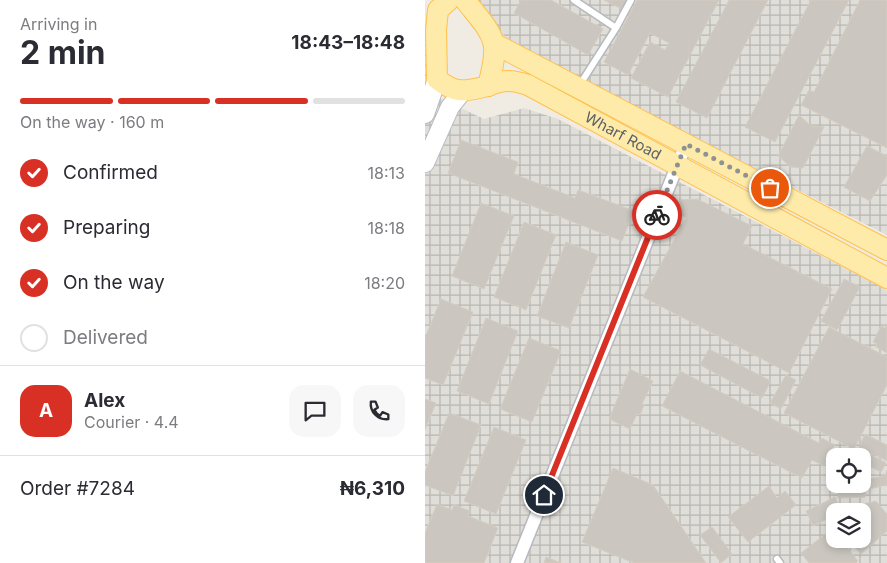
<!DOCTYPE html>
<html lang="en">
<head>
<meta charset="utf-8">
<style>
  :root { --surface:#fff; --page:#f7f7f7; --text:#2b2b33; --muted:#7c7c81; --line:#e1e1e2; --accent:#d93025 }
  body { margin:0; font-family:Inter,sans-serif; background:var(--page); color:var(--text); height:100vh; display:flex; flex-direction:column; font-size:19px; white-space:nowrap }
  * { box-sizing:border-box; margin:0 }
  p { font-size:16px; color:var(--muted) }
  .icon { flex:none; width:28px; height:28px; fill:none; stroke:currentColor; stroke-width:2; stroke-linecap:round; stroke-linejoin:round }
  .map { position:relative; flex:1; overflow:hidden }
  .details { display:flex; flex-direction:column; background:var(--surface); width:425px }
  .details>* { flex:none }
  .controls { position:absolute; left:401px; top:448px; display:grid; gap:10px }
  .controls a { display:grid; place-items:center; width:45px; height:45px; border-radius:10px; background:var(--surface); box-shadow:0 2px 8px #0003; font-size:25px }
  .pin { position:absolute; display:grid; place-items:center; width:42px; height:42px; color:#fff; margin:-21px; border:2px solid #fff; border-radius:50%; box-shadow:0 1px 5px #0007 }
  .courier { position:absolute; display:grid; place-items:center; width:50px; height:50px; margin:-25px; border:4px solid #d93025; border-radius:50%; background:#fff; color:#222; box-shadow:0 1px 6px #0007 }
  .overview em { font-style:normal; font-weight:700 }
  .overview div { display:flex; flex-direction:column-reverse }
  .overview { display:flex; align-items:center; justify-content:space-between; height:85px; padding:0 20px }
  h1 { font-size:32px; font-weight:700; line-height:38px }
  .bar { display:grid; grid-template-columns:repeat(4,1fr); gap:8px 5px; align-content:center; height:60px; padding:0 20px }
  .bar i { height:6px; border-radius:4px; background:var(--line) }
  .bar .on { background:var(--accent) }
  .bar p { grid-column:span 4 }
  .line { display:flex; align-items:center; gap:12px; padding:0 20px; border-top:1px solid var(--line) }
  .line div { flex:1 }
  .round { display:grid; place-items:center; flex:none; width:52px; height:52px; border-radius:15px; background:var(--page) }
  ol { padding:0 20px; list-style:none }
  li { display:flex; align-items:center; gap:15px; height:55px }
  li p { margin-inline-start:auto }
  li .icon { padding:5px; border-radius:50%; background:var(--accent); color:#fff; stroke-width:4 }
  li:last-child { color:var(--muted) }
  li i { width:28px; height:28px; border:2px solid var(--line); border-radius:50% }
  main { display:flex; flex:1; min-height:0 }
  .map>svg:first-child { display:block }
</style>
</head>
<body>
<main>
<section class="details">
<div class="overview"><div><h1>2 min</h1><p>Arriving in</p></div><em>18:43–18:48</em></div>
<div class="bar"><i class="on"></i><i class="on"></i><i class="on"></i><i></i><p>On the way · 160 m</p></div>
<ol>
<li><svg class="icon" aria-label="check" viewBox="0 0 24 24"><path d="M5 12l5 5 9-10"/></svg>Confirmed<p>18:13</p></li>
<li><svg class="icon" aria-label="check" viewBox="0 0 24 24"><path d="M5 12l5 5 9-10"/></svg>Preparing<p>18:18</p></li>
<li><svg class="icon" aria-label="check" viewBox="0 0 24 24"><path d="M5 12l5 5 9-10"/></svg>On the way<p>18:20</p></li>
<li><i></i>Delivered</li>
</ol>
<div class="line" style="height:90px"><b class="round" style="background:var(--accent);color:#fff">A</b><div><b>Alex</b><p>Courier · 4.4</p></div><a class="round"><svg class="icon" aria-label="chat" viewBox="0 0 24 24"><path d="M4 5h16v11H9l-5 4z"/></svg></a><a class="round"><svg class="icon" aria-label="phone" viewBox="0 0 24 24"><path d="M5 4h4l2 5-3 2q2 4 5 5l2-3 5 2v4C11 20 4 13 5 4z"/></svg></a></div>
<div class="line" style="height:65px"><div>Order #7284</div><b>₦6,310</b></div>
</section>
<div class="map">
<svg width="462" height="563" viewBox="0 0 462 563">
  <defs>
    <pattern id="industrial-grid" width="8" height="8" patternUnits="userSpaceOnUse" patternTransform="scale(1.25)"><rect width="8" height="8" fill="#e0ded8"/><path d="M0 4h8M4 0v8" fill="none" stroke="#b9b7b3"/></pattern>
  </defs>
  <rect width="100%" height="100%" fill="#f0ece3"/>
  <path fill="url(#industrial-grid)" fill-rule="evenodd" d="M0 0 2 92 59 119 99 108 133 119 462 290V563H0ZM410 456H438V484H410ZM410 511H438V539H410Z
    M52 0H462V235L108 57 66 26Z"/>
  <path fill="#cbc7c0" stroke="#d5cdc1" d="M96 0H126L178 29 163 55 89 13Z
    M179 0H202L197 9Z
    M212 0H294L243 97 206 78 225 42 240 50 244 43 225 33 203 75 179 62Z
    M304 0H343L282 118 251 102Z
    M386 0H424L350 142 320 127Z
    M435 0H462V148L376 105 384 90 389 92Z
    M374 115 386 126 399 127 378 168 366 167 353 156Z
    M36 140 93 162 89 174 150 198 153 190 209 211 197 241 23 173Z
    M442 146 462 156V175L445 201 419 187Z
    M272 199 327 226 318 244 407 289 364 373 218 297 261 218 250 211 255 200Z
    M56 203 89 216 59 289 27 276Z
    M99 222 131 235 101 310 69 297Z
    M141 242 173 255 144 328 112 316Z
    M419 279 435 287 412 330 396 321Z
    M16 299 48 312 18 385 0 378V338Z
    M61 318 93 331 64 404 32 391Z
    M462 325V353L451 347 452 344 448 342 456 326 460 328Z
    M404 327 462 357V385L429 449 359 413Z
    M104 338 136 351 107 422 75 409Z
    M284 349 346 381 337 398 275 365Z
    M205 369 228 381 217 404 219 405 215 415 212 414 205 429 184 419Z
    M255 371 394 443 397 438 410 445 399 466 387 460 377 478 237 406Z
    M361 375 371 380 356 409 345 403Z
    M0 399 11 403 0 430Z
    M24 413 56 425 28 496 0 485V472Z
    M69 427 101 440 71 514 39 501Z
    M440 434 462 445V461L434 447Z
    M439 451 461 463 456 472 438 463 436 456Z
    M188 468 228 485 281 563H209L157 542Z
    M462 470V485L444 489 443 479 460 476Z
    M438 474H442L440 497 413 498V484H438Z
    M344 486 352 498 360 491 371 505 323 542 303 517Z
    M410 497 416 511H410V515L388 526 381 511Z
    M451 501 462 514V531L436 554 422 539H438V511H422L427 507Z
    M12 504 27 510 29 505 45 511 43 516 73 528 59 563H0V533Z
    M287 527 307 554 296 563 275 535Z
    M407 529 410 533V539H415L433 561 431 563H384L376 553Z
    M121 557 136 563H119Z"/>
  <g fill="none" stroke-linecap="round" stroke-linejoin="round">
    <defs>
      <path id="service" d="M149 0 191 28 154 86
        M191 28 206 0
        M352 559 355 563"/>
      <path id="minor" d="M92 563 261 144"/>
      <path id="secondary" d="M0 114 12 79
        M0 163 25 107 37 92"/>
      <g id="primary">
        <path d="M24 0 13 10 11 30 12 79C32 95 40 91 63 86 76 38 69 37 40 0"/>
        <path d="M70 44 462 250"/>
        <path id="s1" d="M63 86C79 79 88 80 103 85L462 278"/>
      </g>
    </defs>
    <use href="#service" stroke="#b6babf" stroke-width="9"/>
    <use href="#minor" stroke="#b6babf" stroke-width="15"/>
    <use href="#secondary" stroke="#b7bbc1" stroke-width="20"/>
    <use href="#primary" stroke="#ffc04d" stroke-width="22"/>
    <use href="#service" stroke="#fff" stroke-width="6"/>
    <use href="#minor" stroke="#fff" stroke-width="12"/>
    <use href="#secondary" stroke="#fff" stroke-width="18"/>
    <use href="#primary" stroke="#ffeba9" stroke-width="20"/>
  </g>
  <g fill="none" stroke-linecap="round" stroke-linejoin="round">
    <path stroke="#8f9292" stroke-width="5" stroke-dasharray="0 9" d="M232 215 261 144 345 188"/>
    <path stroke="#d93025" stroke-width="6" d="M119 495 232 215"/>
  </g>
  <g text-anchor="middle" stroke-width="4.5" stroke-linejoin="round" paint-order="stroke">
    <g font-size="15" fill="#5b6166" stroke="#fff">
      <text dy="5" stroke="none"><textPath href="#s1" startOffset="149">Wharf Road</textPath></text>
    </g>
  </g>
</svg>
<div class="controls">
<a><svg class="icon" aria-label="locate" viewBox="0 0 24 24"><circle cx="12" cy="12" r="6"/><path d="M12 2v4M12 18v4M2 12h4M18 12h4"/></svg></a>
<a><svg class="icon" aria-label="layers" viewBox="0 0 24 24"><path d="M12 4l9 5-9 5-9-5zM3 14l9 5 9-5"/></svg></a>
</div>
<div class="pin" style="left:345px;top:188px;background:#ea580c"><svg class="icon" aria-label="bag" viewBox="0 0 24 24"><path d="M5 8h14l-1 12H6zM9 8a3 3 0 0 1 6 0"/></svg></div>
<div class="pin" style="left:119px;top:495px;background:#1f2937"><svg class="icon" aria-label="home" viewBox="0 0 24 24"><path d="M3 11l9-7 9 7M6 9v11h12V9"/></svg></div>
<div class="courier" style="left:232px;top:215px"><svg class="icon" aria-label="bike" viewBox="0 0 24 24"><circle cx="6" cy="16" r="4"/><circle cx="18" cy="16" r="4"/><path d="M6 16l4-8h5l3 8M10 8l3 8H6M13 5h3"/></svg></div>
</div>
</main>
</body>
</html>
